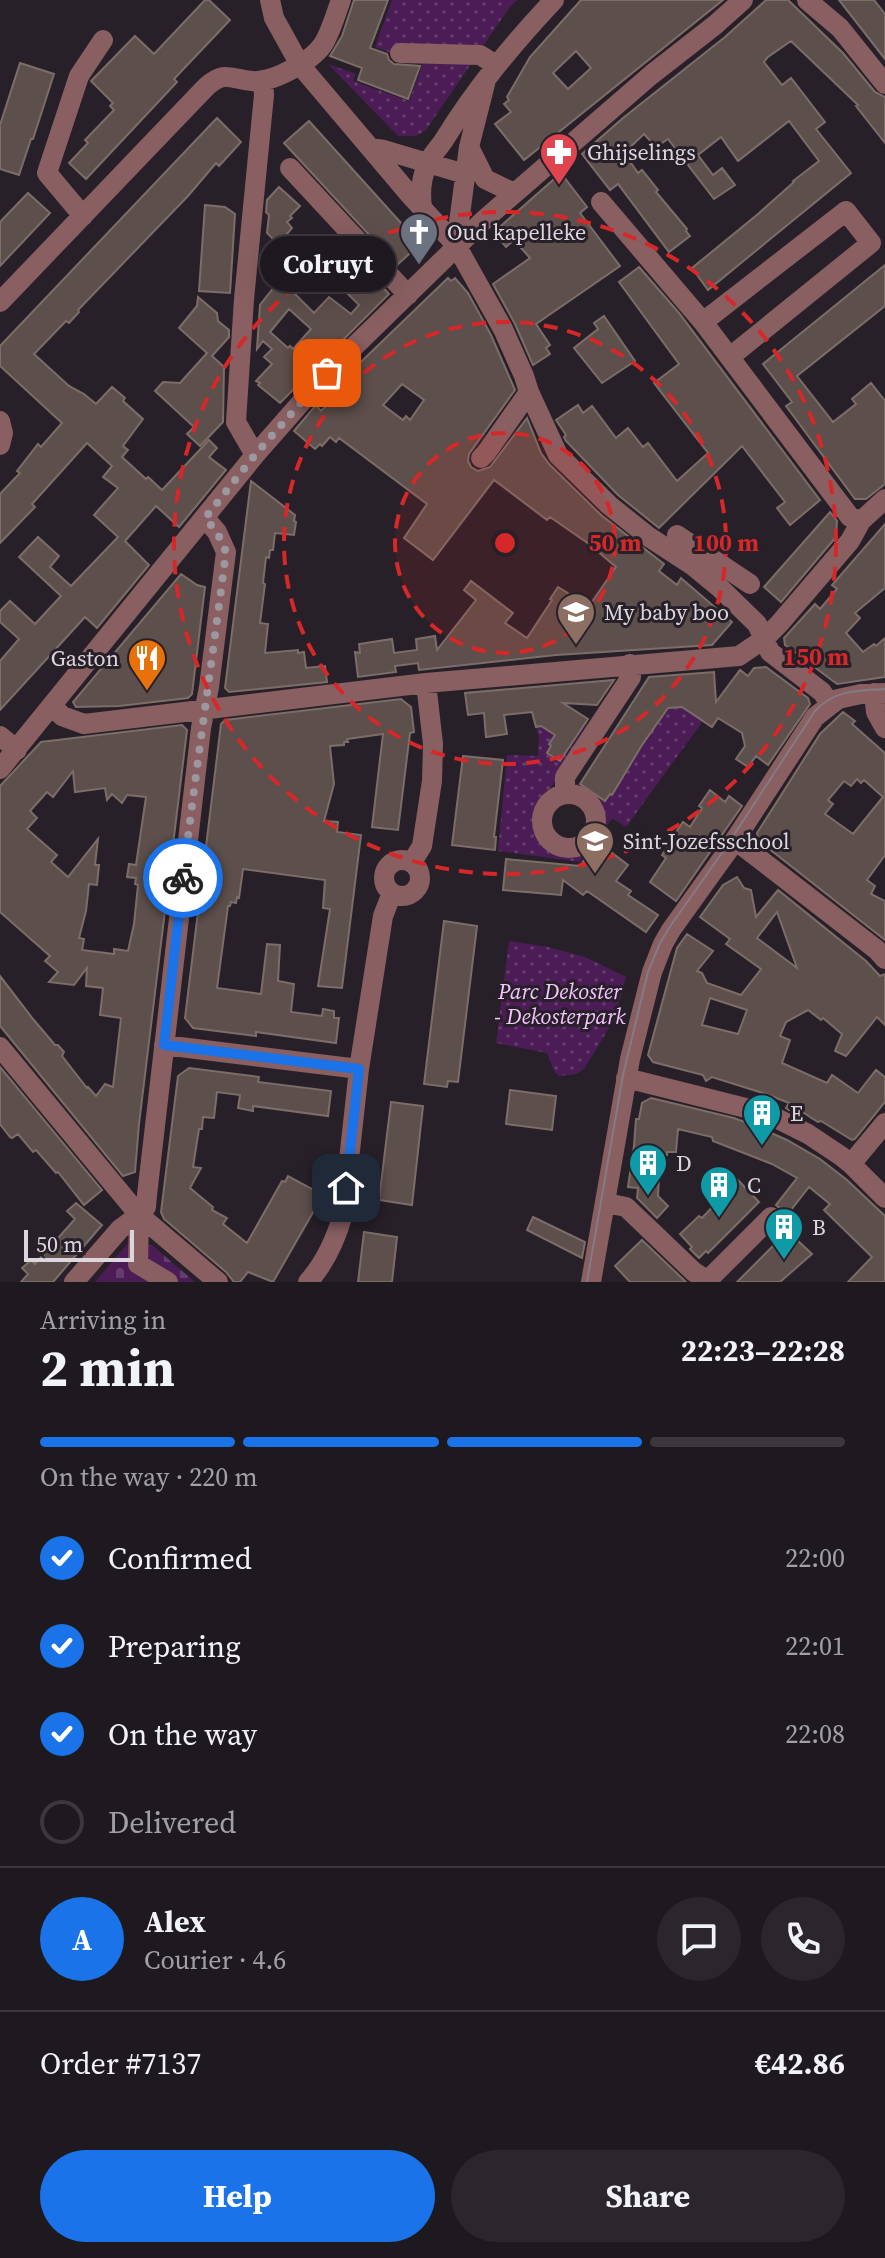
<!DOCTYPE html>
<html lang="en">
<head>
<meta charset="utf-8">
<style>
  :root { --surface:#1e181f; --page:#2b252c; --text:#f1f3f6; --muted:#a1a0a4; --line:#3c373d; --accent:#1a73e8 }
  body { margin:0; font-family:"Source Serif 4",serif; background:var(--page); color:var(--text); height:100vh; display:flex; flex-direction:column; font-size:30px; white-space:nowrap }
  * { box-sizing:border-box; margin:0 }
  p { font-size:26px; color:var(--muted) }
  .icon { flex:none; width:44px; height:44px; fill:none; stroke:currentColor; stroke-width:2; stroke-linecap:round; stroke-linejoin:round }
  .map { position:relative; height:1282px; overflow:hidden }
  .side { display:flex; flex-direction:column; background:var(--surface); flex:1 }
  .side>* { flex:none }
  .scale { position:absolute; left:24px; bottom:20px; width:110px; box-sizing:border-box; padding-left:8px; border:4px solid #dcd7de; border-top:0; font-size:22px; line-height:28px; white-space:nowrap; color:#dcd7de; -webkit-text-stroke:6px #282029; paint-order:stroke }
  .pin { position:absolute; display:grid; place-items:center; width:68px; height:68px; color:#fff; margin:-34px; border-radius:16px; box-shadow:0 4px 12px #0006 }
  .courier { position:absolute; display:grid; place-items:center; width:80px; height:80px; margin:-40px; border:6px solid #1a73e8; border-radius:50%; background:#fff; color:#222; box-shadow:0 2px 10px #0007 }
  .bubble { position:absolute; height:56px; border-radius:28px; background:var(--surface); box-shadow:0 8px 32px #0002,0 0 0 2px var(--line); font-size:26px; font-weight:700; line-height:56px; text-align:center }
  .head em { font-style:normal; font-weight:700 }
  .head div { display:flex; flex-direction:column-reverse }
  .head { display:flex; align-items:center; justify-content:space-between; height:136px; padding:0 40px }
  h1 { font-size:52px; font-weight:700; line-height:60px }
  .bar { display:grid; grid-template-columns:repeat(4,1fr); gap:12px 8px; align-content:center; height:96px; padding:0 40px }
  .bar i { height:10px; border-radius:6px; background:var(--line) }
  .bar .current { background:var(--accent) }
  .bar p { grid-column:span 4 }
  .line { display:flex; align-items:center; gap:20px; padding:0 40px; border-top:2px solid var(--line) }
  .line div { flex:1 }
  .round { display:grid; place-items:center; flex:none; width:84px; height:84px; border-radius:42px; background:var(--page) }
  ol { padding:0 40px; list-style:none }
  li { display:flex; align-items:center; gap:24px; height:88px }
  li p { margin-inline-start:auto }
  li .icon { padding:8px; border-radius:50%; background:var(--accent); color:#fff; stroke-width:4 }
  li:last-child { color:var(--muted) }
  li i { width:44px; height:44px; border:4px solid var(--line); border-radius:50% }
  .action { display:flex; gap:16px; margin-top:auto; padding:16px 40px }
  .action a { flex:1; height:92px; border-radius:48px; background:var(--accent); color:#fff; font-size:32px; font-weight:700; line-height:92px; text-align:center }
  .action a+a { background:var(--page); color:var(--text) }
  .map>svg:first-child { display:block }
</style>
</head>
<body>
<div class="map">
<svg width="885" height="1282" viewBox="0 0 885 1282">
  <defs>
    <pattern id="green-dots" width="8" height="8" patternUnits="userSpaceOnUse" patternTransform="scale(2)"><rect width="8" height="8" fill="#4b1c55"/><path d="M2 2h.1M6 6h.1" fill="none" stroke="#643c6d" stroke-width="1.8" stroke-linecap="round"/></pattern>
    <pattern id="cemetery-stones" width="16" height="16" patternUnits="userSpaceOnUse" patternTransform="scale(2)"><rect width="16" height="16" fill="#4b1c55"/><path d="M2 7V4a2 2 0 0 1 4 0v3zM10 15v-3a2 2 0 0 1 4 0v3z" fill="#643c6d"/></pattern>
  </defs>
  <rect width="100%" height="100%" fill="#282029"/>
  <path fill="url(#green-dots)" d="M392 0H517L509 8 426 130 416 136H398L328 64 356 74 353 81 409 101 423 64 375 47Z
    M667 706 682 707 703 721 626 827 612 818 596 841C605 821 602 809 588 793L589 790 605 801 610 794 613 795 642 745 665 712Z
    M587 724 590 727 536 811C533 848 559 863 592 847L580 862 498 851 507 755 538 756 539 738 536 727 547 726V730L555 735 549 744 566 755Z
    M509 941 548 947 585 957 626 977 614 1020 584 1069 576 1074 559 1076 554 1071 547 1053 496 1043Z"/>
  <path fill="url(#cemetery-stones)" d="M129 1242 153 1246 195 1282H95Z"/>
  <path fill="#5d4f4b" stroke="#7c6d68" stroke-width="2" fill-rule="evenodd" d="M205 0H209L230 20 174 79 177 82 86 179 69 163 88 143 85 140 114 110 110 106 113 103 91 81 135 36 154 54Z
    M354 0H388L370 48 387 54 389 60 394 64 420 66 408 99 358 80 362 68 330 56 342 36Z
    M581 0H723L524 160 495 124 511 112 504 104 509 100 507 97 530 57ZM576 51 591 68 568 89 553 73Z
    M766 0H788L843 53 875 92 885 97V143L856 106 858 105 791 41 768 57 764 62 782 85 791 78 825 122 816 129 851 173 708 290 692 268 758 214 794 182 793 181 819 161 789 121 738 161 721 137 698 155 713 175 722 168 735 185 714 199 668 139 659 145 657 142 654 145 644 134 624 153 638 173 642 170 658 190 656 192 687 229 686 231 690 236 669 252 618 184 610 190 582 154 623 118 725 37Z
    M839 0H874L885 14V59Z
    M20 63 54 74 33 139H31L19 175 0 169V125Z
    M217 118 241 142 219 166 216 163 188 196 78 310 79 312 69 323 66 321 34 354 69 386 84 394 96 404 112 387 125 398 123 401 143 419 123 446 128 450 122 457 146 479 148 477 162 490 209 440 217 448 209 457 226 470 179 527 156 506 125 541 149 565 97 628 85 617 0 710V661L19 639 0 622V611L10 601 35 624 61 596 19 557 38 537 59 556 50 567 71 586 118 537 94 515 118 488 103 477 112 466 87 443 32 504 35 507 0 543V494L20 473 17 471 38 444 41 447 62 423 0 366V346Z
    M309 121 420 244 397 265 284 143Z
    M561 173 587 207 580 213 620 266 536 324 550 345 546 348 550 354 533 365 515 324 493 284 530 258 514 240 506 247 494 232Z
    M279 187 300 206 290 216 292 218 287 222 292 228 286 235 289 238 280 246 267 233 269 215 266 212 267 200Z
    M28 193 50 213 0 266V222Z
    M205 205 225 207 235 214 230 293 199 291Z
    M885 265V306L797 376 833 422 856 404 852 399 871 383 885 401V484L866 499H855L786 406 792 402 763 364Z
    M290 267 305 279 294 293 314 313 329 297 351 314 359 305 343 289 354 279 357 282 368 271 389 294 280 403 258 385 260 383 256 381 272 364 264 357 272 349 263 341 257 349 260 305ZM289 309 311 329 293 349 290 346 288 348 270 332Z
    M639 267 679 313 820 500 790 525 777 508 785 502 742 446 659 528 618 495 566 441 564 437 566 435 556 420 578 405 583 413 592 406 616 438 628 428 643 447 648 443 677 481 708 453 654 383 679 364 619 282Z
    M448 278 451 281 455 278 468 293 491 335 515 390 469 454 468 461 471 467 478 471 490 467 527 418 541 453 549 464 601 515 664 564 659 571 677 585 681 578 732 622 712 645 556 655 419 670 418 663 395 666 396 672 358 677 355 652 360 653 359 644 392 639 394 653 417 650 416 639 435 636 437 650 476 600 464 590 471 581 513 613 505 623 527 638 552 600 550 599 558 587 589 606 616 567 589 544 550 517 547 520 494 480 433 560 404 538 427 504 339 438 336 442 330 437 322 446 320 444 315 449 294 431 316 405 321 411 345 388 340 382ZM402 384 424 400 410 420 406 416 403 420 383 405Z
    M198 297 217 313 218 321 229 330V337L212 356 224 367 223 422 200 446 187 434 194 427 155 391 163 382 180 383 207 353 179 328 197 306Z
    M604 316 635 361 602 383 574 348 598 329 594 323Z
    M251 481 295 515 294 521 296 522 294 535 275 533 273 550H270L269 558 266 557 263 583 265 584 260 623 268 624 265 653 298 650V653L304 652 306 668 325 666 327 682 229 692 225 688Z
    M830 512 837 521 836 537 781 602 764 587Z
    M885 524V588L855 613 860 618 846 633 863 652 874 644 876 646 885 638V677L837 684 785 645 784 638 815 604 820 609 837 589 832 585Z
    M181 574 197 585 205 587 192 694 188 698 119 706 76 707 73 702Z
    M766 667 808 698 810 704 768 765 756 756 748 767 736 759 745 746 742 733 718 718 712 727 682 707 668 708 642 745 612 795 610 794 605 801 580 784 649 677 714 672 716 702 740 670 748 676 754 668Z
    M614 680 597 705 563 703 588 719 560 761 547 753 551 746 549 744 555 735 541 726 536 727 532 712 504 715 507 734 486 737 484 713 468 715 465 693Z
    M401 699 411 707 414 732 410 733 398 830 372 827 383 734 347 739 348 742H344V745L330 746 334 784 324 821 338 822 337 832 361 835 342 988 318 986 330 909 323 908 325 880 243 869 239 898 237 897 236 903 231 902 230 906H228L217 988 261 994 267 944 280 945 278 981 294 984 291 1012 322 1016 323 1009 334 1011V1018H339L336 1043 256 1032V1036L193 1028 185 1018 221 724 225 720Z
    M843 712 855 721 852 724 885 753V855L867 880 875 886 871 894 885 901V940L758 840 757 833 820 734ZM857 779 861 783 864 780 883 797 853 834 825 814 833 804 828 800 844 781 851 786Z
    M182 725 187 730 139 1124 135 1172 123 1176 0 1026V976L33 1019 55 1045H58L64 1052 62 1056 87 1088 88 1087 96 1096 105 1084 113 1087 121 1018 100 1015 103 988 86 986 87 968 74 985 49 982 58 972 45 961 50 956 0 912V786L41 742ZM73 771 75 792 105 788 107 800 112 794 122 803 127 795 146 797 136 865 129 864 127 877 136 878 135 884 138 885 134 924 128 951 114 949V954L82 950 84 939 79 938 86 911 89 884 97 885 99 865H95L98 839 68 877 51 862 57 855 27 829 37 818 30 811 47 792 53 797Z
    M463 756 503 760 494 837H496L495 850 452 845Z
    M710 790 725 802 729 796 742 806 676 901 650 882 666 858 662 855 677 834 676 832 683 822 690 827 702 808 699 806Z
    M595 845 600 849 603 846 628 865 616 881 631 891 628 895 658 915 646 932 587 891 583 895 563 880 561 895 503 890 506 859 580 866Z
    M737 877 744 888 751 890 756 917 778 890 866 961 880 976 885 974V1025L877 1017 846 1056 835 1051 842 1034 823 1018 821 1020 808 1010 786 1022 780 1036 790 1040 782 1063 827 1083 832 1075 858 1093 876 1070 885 1077V1102L855 1139 852 1140 821 1121 818 1122 813 1119 804 1113 802 1104 789 1110 786 1108 789 1103 769 1095 712 1077 706 1081 703 1075 653 1062 648 1055 677 948 687 934 713 951 697 971 702 973 707 983 741 995 761 969 726 944 730 939 700 917 723 885ZM777 912 797 968 757 938ZM710 998 747 1010 738 1034 702 1025Z
    M444 921 477 926 458 1082 448 1081 447 1087 424 1084Z
    M0 1067 102 1190 84 1205 58 1172 56 1173 36 1150 33 1152 18 1134 12 1138 10 1137 0 1124Z
    M189 1068 259 1077 258 1082 331 1091 328 1116 253 1106V1111L238 1108 240 1095 217 1092 214 1118 203 1117 202 1129H199L193 1167 201 1168 190 1188 213 1207 212 1210 227 1218 223 1224 247 1243 282 1181 285 1182 288 1176 323 1195 273 1282 248 1272 240 1282H234L226 1272 164 1219 161 1212 178 1076Z
    M510 1090 556 1096 552 1130 506 1124Z
    M651 1098 734 1118 758 1127 787 1140 820 1159 847 1180 885 1216V1282H848L872 1257 824 1210 830 1204 809 1187 787 1215 776 1205 797 1178 772 1164 713 1141 712 1137 678 1129 676 1152H667V1155H663L659 1175 658 1196 668 1206 657 1218 637 1198 638 1188 628 1187 634 1146 636 1119H639L642 1103Z
    M391 1102 423 1106 412 1205 379 1200Z
    M736 1178 759 1202 708 1253 706 1251 699 1258 690 1249 692 1247 680 1234 699 1216 702 1218 721 1198 719 1195Z
    M76 1203 102 1225 53 1282H21L28 1274 22 1268 31 1260 35 1264 75 1219 67 1211Z
    M533 1217 585 1242 582 1258 527 1230Z
    M364 1232 397 1237 392 1282H358Z
    M786 1233 794 1241 796 1239 812 1254 780 1282H737Z
    M642 1240 685 1281 686 1282H630L615 1266Z"/>
  <g fill="none" stroke-linecap="round" stroke-linejoin="round">
    <path stroke="#895f61" stroke-width="20" d="M270 0 274 18 300 65 410 195 456 245 503 329 524 376 529 392 558 455 609 505 649 537 692 565 720 588 757 624 770 652 822 692 830 704
      M807 0 840 28 885 84
      M400 53 480 55 496 65
      M469 147 485 179 514 193
      M370 148 384 150 465 174
      M290 168 408 295
      M601 202 703 322 850 517 861 521
      M422 207C420 193 421 179 427 165 430 156 439 148 444 140 476 88 512 45 554 0
      M83 216 47 173 79 76 103 40
      M456 245 469 147 485 84
      M0 302 206 87C225 70 230 79 252 81 273 83 315 60 325 41 332 28 336 13 341 0
      M703 322 846 211 871 243 730 357
      M0 421 3 433 0 445
      M255 455 236 422 244 299 264 95 263 80
      M481 458 486 453 529 392
      M677 535 750 584
      M874 693 876 712 885 728
      M52 705 62 716 84 724 426 683 739 656 764 639 779 624 850 541 861 521 885 499
      M0 736 17 750
      M0 769 255 455 327 373 485 219 651 75 715 25 743 0
      M542 821a27 27 0 1 1 54 0a27 27 0 1 1-54 0Z
      M565 794V777L631 677 630 664
      M735 840 877 950 885 959
      M384 878a18 18 0 1 1 36 0a18 18 0 1 1-36 0Z
      M412 862 422 846 432 781 433 744 426 683
      M164 1045 359 1069
      M0 1047 139 1215 218 1282
      M626 1078 766 1113 808 1134 841 1156 851 1164 885 1198
      M851 1164 885 1123
      M606 1203 626 1207 694 1272 710 1282
      M708 1280 771 1217
      M74 1282 120 1229 139 1215
      M168 1282 138 1264 139 1215 146 1207 147 1195 201 728 209 687 226 552 217 532 205 518
      M308 1282C325 1263 336 1239 343 1214L359 1069 383 916 392 893
      M591 1282 630 1059 652 972 663 944 671 930 727 852 815 717 838 699 861 694 885 693"/>
    <path stroke="#827c84" stroke-width="2" d="M587 1282 623 1075 648 972 660 943 671 925 724 850 815 711C834 690 859 690 885 689"/>
  </g>
  <g fill="none" stroke-linecap="round" stroke-linejoin="round">
    <path stroke="#9d979f" stroke-width="8" stroke-dasharray="0 14.4" d="M183 878C196 769 212 661 226 552L217 532 205 518 255 455 327 373"/>
    <path stroke="#1a73e8" stroke-width="10" d="M183 878 164 1045 359 1069 346 1188"/>
  </g>
  <circle cx="505" cy="543" r="110" fill="#d62828" fill-opacity=".12"/>
  <g fill="none" stroke="#d62828" stroke-width="4" stroke-dasharray="14 10">
    <circle cx="505" cy="543" r="110"/>
    <circle cx="505" cy="543" r="221"/>
    <circle cx="505" cy="543" r="331"/>
  </g>
  <defs>
    <symbol id="pharmacy-pin" viewBox="-11 -11 22 30"><path d="M0 17L-7.5 6A9.5 9.5 0 1 1 7.5 6Z" fill="#e0444e" stroke="#282029"/><path d="M-2-6h4v4h4v4h-4v4h-4v-4h-4v-4h4Z" fill="#fff"/></symbol>
    <symbol id="church-pin" viewBox="-11 -11 22 30"><path d="M0 17L-7.5 6A9.5 9.5 0 1 1 7.5 6Z" fill="#6b7280" stroke="#282029"/><path d="M-1.2-6h2.4v3.5h3.3v2.4h-3.3V6h-2.4V-.1h-3.3v-2.4h3.3Z" fill="#fff"/></symbol>
    <symbol id="school-pin" viewBox="-11 -11 22 30"><path d="M0 17L-7.5 6A9.5 9.5 0 1 1 7.5 6Z" fill="#8d6e63" stroke="#282029"/><path d="M0-5L7-2L0 1L-7-2ZM-4 1L0 2.5L4 1V4Q0 6-4 4Z" fill="#fff"/></symbol>
    <symbol id="restaurant-pin" viewBox="-11 -11 22 30"><path d="M0 17L-7.5 6A9.5 9.5 0 1 1 7.5 6Z" fill="#e8710a" stroke="#282029"/><path d="M-5-6h1v4h1v-4h1v4h1v-4h1v5L-1.5 .5V6h-2V.5L-5-1ZM5-6V6H3V1.5H1.5Q1.5-4 5-6Z" fill="#fff"/></symbol>
    <symbol id="building-pin" viewBox="-11 -11 22 30"><path d="M0 17L-7.5 6A9.5 9.5 0 1 1 7.5 6Z" fill="#0f9aa8" stroke="#282029"/><path d="M-4-6H4V6H1V3H-1V6H-4ZM-2.5-4.3h1.7v1.8h-1.7ZM.8-4.3h1.7v1.8H.8ZM-2.5-1h1.7V.8h-1.7ZM.8-1h1.7V.8H.8Z" fill="#fff"/></symbol>
  </defs>
  <g fill-rule="evenodd">
    <use href="#pharmacy-pin" x="537" y="130" width="44" height="60"/>
    <use href="#church-pin" x="397" y="210" width="44" height="60"/>
    <use href="#school-pin" x="554" y="590" width="44" height="60"/>
    <use href="#restaurant-pin" x="125" y="636" width="44" height="60"/>
    <use href="#school-pin" x="573" y="819" width="44" height="60"/>
    <use href="#building-pin" x="740" y="1091" width="44" height="60"/>
    <use href="#building-pin" x="626" y="1141" width="44" height="60"/>
    <use href="#building-pin" x="697" y="1163" width="44" height="60"/>
    <use href="#building-pin" x="762" y="1205" width="44" height="60"/>
  </g>
  <g text-anchor="middle" stroke-width="6" stroke-linejoin="round" paint-order="stroke">
    <g font-size="22" fill="#dcd7de" stroke="#282029" text-anchor="start">
      <text x="587" y="160">Ghijselings</text>
      <text x="447" y="240">Oud kapelleke</text>
      <text x="604" y="620">My baby boo</text>
      <text x="119" y="666" text-anchor="end">Gaston</text>
      <text x="623" y="849">Sint-Jozefsschool</text>
      <text x="790" y="1121">E</text>
      <text x="676" y="1171">D</text>
      <text x="747" y="1193">C</text>
      <text x="812" y="1235">B</text>
    </g>
    <g font-size="22" font-style="italic" fill="#f4c5fe" stroke="#282029">
      <text x="560" y="999">Parc Dekoster<tspan x="560" dy="25">- Dekosterpark</tspan></text>
    </g>
  </g>
  <circle cx="505" cy="543" r="12" fill="#d62828" stroke="#282029" stroke-width="4"/>
  <g font-size="24" text-anchor="middle" font-weight="bold" fill="#d62828" stroke="#282029" stroke-width="6" stroke-linejoin="round" paint-order="stroke">
    <text x="615" y="551">50 m</text>
    <text x="726" y="551">100 m</text>
    <text x="816" y="665">150 m</text>
  </g>
</svg>
<div class="scale">50 m</div>
<div class="pin" style="left:327px;top:373px;background:#ea580c"><svg class="icon" aria-label="bag" viewBox="0 0 24 24"><path d="M5 8h14l-1 12H6zM9 8a3 3 0 0 1 6 0"/></svg></div>
<div class="pin" style="left:346px;top:1188px;background:#1f2937"><svg class="icon" aria-label="home" viewBox="0 0 24 24"><path d="M3 11l9-7 9 7M6 9v11h12V9"/></svg></div>
<div class="courier" style="left:183px;top:878px"><svg class="icon" aria-label="bike" viewBox="0 0 24 24"><circle cx="6" cy="16" r="4"/><circle cx="18" cy="16" r="4"/><path d="M6 16l4-8h5l3 8M10 8l3 8H6M13 5h3"/></svg></div>
<div class="bubble" style="left:260px;top:236px;width:136px">Colruyt</div>
</div>
<section class="side">
<div class="head"><div><h1>2 min</h1><p>Arriving in</p></div><em>22:23–22:28</em></div>
<div class="bar"><i class="current"></i><i class="current"></i><i class="current"></i><i></i><p>On the way · 220 m</p></div>
<ol>
<li><svg class="icon" aria-label="check" viewBox="0 0 24 24"><path d="M5 12l5 5 9-10"/></svg>Confirmed<p>22:00</p></li>
<li><svg class="icon" aria-label="check" viewBox="0 0 24 24"><path d="M5 12l5 5 9-10"/></svg>Preparing<p>22:01</p></li>
<li><svg class="icon" aria-label="check" viewBox="0 0 24 24"><path d="M5 12l5 5 9-10"/></svg>On the way<p>22:08</p></li>
<li><i></i>Delivered</li>
</ol>
<div class="line" style="height:144px"><b class="round" style="background:var(--accent);color:#fff">A</b><div><b>Alex</b><p>Courier · 4.6</p></div><a class="round"><svg class="icon" aria-label="chat" viewBox="0 0 24 24"><path d="M4 5h16v11H9l-5 4z"/></svg></a><a class="round"><svg class="icon" aria-label="phone" viewBox="0 0 24 24"><path d="M5 4h4l2 5-3 2q2 4 5 5l2-3 5 2v4C11 20 4 13 5 4z"/></svg></a></div>
<div class="line" style="height:104px"><div>Order #7137</div><b>€42.86</b></div>
<div class="action"><a>Help</a><a>Share</a></div>
</section>
</body>
</html>
